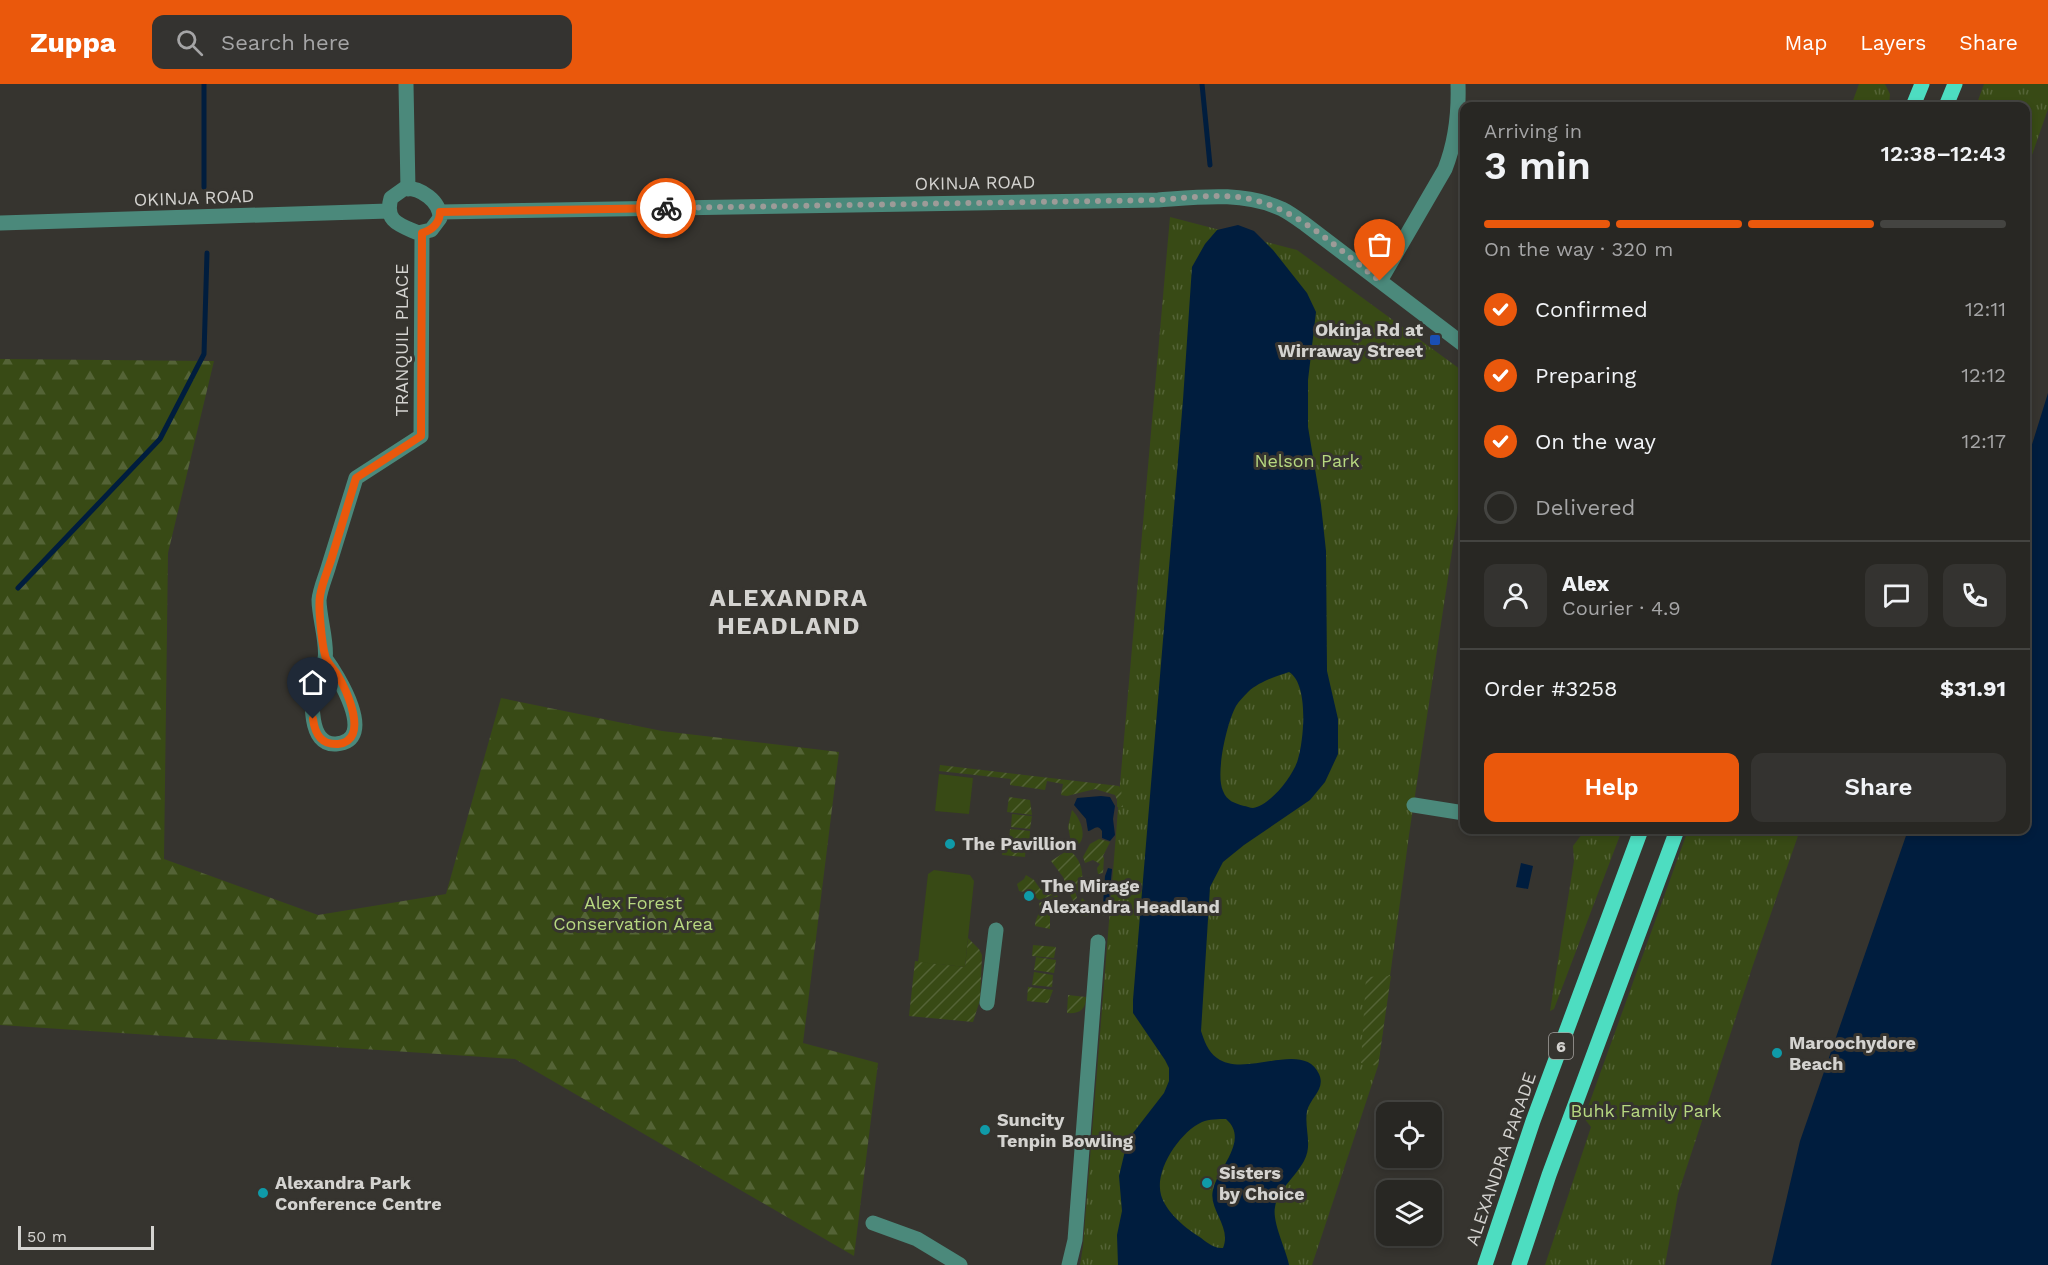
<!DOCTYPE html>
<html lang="en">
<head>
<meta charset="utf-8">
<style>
  :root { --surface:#282723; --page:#343330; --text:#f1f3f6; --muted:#a5a5a6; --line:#444441; --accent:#ea580c }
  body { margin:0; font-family:"Work Sans",sans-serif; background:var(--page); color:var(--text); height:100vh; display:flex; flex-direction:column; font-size:22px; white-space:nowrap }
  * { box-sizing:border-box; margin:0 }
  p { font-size:20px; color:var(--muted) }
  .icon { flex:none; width:33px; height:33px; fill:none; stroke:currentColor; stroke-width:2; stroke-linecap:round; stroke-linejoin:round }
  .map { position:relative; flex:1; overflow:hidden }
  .drawer { position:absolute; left:1460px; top:18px; width:570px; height:732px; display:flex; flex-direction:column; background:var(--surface); border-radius:12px; box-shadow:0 3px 9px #0003,0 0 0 2px var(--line) }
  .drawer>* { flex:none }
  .fabs { position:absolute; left:1376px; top:1018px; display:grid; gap:12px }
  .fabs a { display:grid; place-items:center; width:66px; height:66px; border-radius:12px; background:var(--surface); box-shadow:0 3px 9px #0003,0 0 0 2px var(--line); font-size:30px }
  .scale { position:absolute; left:18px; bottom:15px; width:136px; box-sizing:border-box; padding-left:6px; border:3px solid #d4d3d0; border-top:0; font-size:16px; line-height:21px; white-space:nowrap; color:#d4d3d0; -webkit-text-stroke:4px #36342f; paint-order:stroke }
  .pin { position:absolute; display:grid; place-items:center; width:51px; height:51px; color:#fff; margin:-62px -26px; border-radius:50% 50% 50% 0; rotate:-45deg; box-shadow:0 0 6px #0007 }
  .pin .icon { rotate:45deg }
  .courier { position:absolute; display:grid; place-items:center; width:60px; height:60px; margin:-30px; border:4px solid #ea580c; border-radius:50%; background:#fff; color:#222; box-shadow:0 2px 8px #0007 }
  .summary em { font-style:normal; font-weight:600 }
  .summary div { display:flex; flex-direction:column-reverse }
  .summary { display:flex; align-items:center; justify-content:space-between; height:102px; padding:0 24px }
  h1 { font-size:39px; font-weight:600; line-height:45px }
  .bar { display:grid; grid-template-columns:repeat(4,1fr); gap:9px 6px; align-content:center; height:72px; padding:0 24px }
  .bar i { height:8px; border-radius:4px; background:var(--line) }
  .bar .on { background:var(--accent) }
  .bar p { grid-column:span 4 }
  .line { display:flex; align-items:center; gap:15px; padding:0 24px; border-top:2px solid var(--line) }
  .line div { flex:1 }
  .round { display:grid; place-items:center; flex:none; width:63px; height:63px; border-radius:12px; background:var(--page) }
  ol { padding:0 24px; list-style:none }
  li { display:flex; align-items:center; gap:18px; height:66px }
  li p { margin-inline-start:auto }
  li .icon { padding:6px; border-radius:50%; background:var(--accent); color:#fff; stroke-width:4 }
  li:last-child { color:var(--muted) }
  li i { width:33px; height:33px; border:3px solid var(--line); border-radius:50% }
  .action { display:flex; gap:12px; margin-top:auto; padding:12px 24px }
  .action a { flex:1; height:69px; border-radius:12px; background:var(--accent); color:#fff; font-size:24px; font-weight:600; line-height:69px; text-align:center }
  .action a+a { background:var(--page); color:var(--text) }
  header { display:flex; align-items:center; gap:36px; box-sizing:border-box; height:84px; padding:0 30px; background:var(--accent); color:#fff }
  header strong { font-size:28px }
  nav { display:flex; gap:33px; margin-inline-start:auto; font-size:21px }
  .search { width:420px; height:54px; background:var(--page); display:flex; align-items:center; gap:15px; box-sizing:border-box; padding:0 21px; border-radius:12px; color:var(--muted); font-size:22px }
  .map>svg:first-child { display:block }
</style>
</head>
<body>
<header>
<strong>Zuppa</strong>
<div class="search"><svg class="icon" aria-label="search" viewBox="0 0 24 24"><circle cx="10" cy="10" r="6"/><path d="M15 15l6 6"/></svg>Search here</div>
<nav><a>Map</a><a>Layers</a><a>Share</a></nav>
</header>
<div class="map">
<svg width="2048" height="1181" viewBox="0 0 2048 1181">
  <defs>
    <pattern id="grass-tufts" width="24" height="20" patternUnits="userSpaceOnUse" patternTransform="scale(1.5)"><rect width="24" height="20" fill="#384a15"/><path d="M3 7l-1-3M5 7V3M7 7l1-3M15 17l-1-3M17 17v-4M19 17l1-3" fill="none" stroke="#546336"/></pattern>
    <pattern id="forest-firs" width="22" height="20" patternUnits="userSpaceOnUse" patternTransform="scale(1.5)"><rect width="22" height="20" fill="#384a15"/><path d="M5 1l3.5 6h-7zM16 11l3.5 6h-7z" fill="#546336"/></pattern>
    <pattern id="garden-furrows" width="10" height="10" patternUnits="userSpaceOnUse" patternTransform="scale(1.5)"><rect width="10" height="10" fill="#384a15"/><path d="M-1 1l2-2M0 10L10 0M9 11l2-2" fill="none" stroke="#546336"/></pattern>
  </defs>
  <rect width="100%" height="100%" fill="#36342f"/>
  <path fill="url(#grass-tufts)" d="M1859 0H1885L1890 10 1889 22H1851Z
    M1984 0H2048V25L2025 91V22H1976Z
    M1170 133 1297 166 1464 288V388L1409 751 1378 982 1312 1181H1080L1083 1162 1120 700Z
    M1072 726C1080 734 1088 752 1078 761L1071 758 1068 743Z
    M1585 746H1622L1554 925 1550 927 1574 777 1573 762Z
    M1688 746H1800L1753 881 1678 1110 1665 1181H1545L1591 1043 1584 1034Z"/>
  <path fill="url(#forest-firs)" d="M0 275 214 277 168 469 164 775 318 831 446 810 501 614 662 647 839 668 803 959 878 979 854 1172 515 975 0 941Z"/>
  <path fill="url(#garden-furrows)" d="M940 681 1119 702 1121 705 1123 723H1117V716L1115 711 1095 705 1067 712 1061 711 1063 700 1047 697 1045 706 1010 701 1011 695 939 687Z
    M1009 713 1030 716 1032 731 1007 728Z
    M1012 730 1032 732 1030 745 1011 743Z
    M1010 745 1030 747 1029 761 1009 758Z
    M1099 755 1110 758 1103 772 1104 774 1103 789 1098 790 1097 784 1100 780 1093 776 1085 779 1083 773 1090 760Z
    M1003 760 1026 762 1025 773 1002 771Z
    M1068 766C1083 774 1086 796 1078 810L1077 806 1075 807 1077 814 1073 817 1063 793 1051 777Z
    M1026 791 1034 796 1041 806 1051 800 1056 810 1039 816 1031 809 1019 807 1017 800 1024 795Z
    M1057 811 1061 822 1050 825V845L1035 842C1035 833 1042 829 1039 819Z
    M1082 814 1094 825 1108 827V832L1094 830 1093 832H1077L1076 827Z
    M968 854 979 865 982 871 980 916 973 938 909 932 915 877 965 883Z
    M1033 861 1056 863 1054 874 1032 872Z
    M1036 873 1056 876 1054 889 1034 886Z
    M1034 888 1053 891 1052 903 1032 901Z
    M1391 892 1378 982 1361 979 1366 893Z
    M1028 903 1053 906 1048 919 1027 917Z
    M1068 911 1086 913C1086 926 1079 930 1067 929Z"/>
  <path fill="#384a15" d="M939 690 973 694 969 730 935 727Z
    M934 786 970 791 974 797 965 883 918 878 928 790Z"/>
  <path fill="#001d3e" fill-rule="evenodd" d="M1238 141 1254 147 1273 166 1307 209 1316 228 1308 296V343L1321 421 1326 467 1327 587 1338 635V670L1325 698 1310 716 1244 761 1223 778 1210 803 1201 947C1204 956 1208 968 1217 974 1245 995 1303 955 1319 990 1326 1005 1310 1014 1307 1027 1304 1044 1313 1061 1304 1077 1296 1092 1278 1106 1275 1123 1272 1139 1286 1165 1289 1181H1118L1117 1151 1122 1127 1119 1092 1125 1067 1133 1049 1164 1009 1169 997V984L1165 976 1133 929V916L1183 316 1192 183 1205 160 1217 146ZM1289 588C1309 600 1304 655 1298 675 1294 691 1270 722 1253 724 1250 724 1246 722 1244 722 1234 719 1227 717 1223 707 1215 690 1227 638 1236 622 1239 617 1244 612 1248 608 1258 598 1277 592 1289 588ZM1226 1035C1250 1056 1218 1084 1213 1106 1208 1125 1232 1143 1223 1164 1213 1165 1206 1157 1198 1152 1184 1143 1166 1128 1161 1111 1154 1086 1180 1048 1202 1038 1209 1035 1219 1035 1226 1035Z
    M2048 309V1181H1771L1800 1057 1908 746H2025V383Z
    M1101 712 1110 713 1115 722 1113 735 1115 751 1110 757 1102 754V747C1097 739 1094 746 1088 747L1086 735 1074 721 1077 714Z
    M1521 779 1533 782 1528 805 1516 803Z
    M1108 784 1112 785 1108 827 1099 826 1100 822 1103 821 1105 792Z"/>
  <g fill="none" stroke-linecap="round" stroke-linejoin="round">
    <path stroke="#001d3e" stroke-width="5" d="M204 0V103
      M1202 0 1210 81
      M18 504 160 355 204 270 207 169"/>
    <path stroke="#4b897b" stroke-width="15" d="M406 0 408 105
      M405 104C421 104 440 117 440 134L431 146 418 149C400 141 384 138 391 114Z
      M440 128 1158 116C1199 113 1243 107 1282 125 1290 129 1298 135 1305 140L1464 261
      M0 139 389 127
      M1380 197 1445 85C1456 57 1459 30 1458 0
      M325 574C337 590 379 657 336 660 308 662 311 615 315 596 317 589 323 583 325 575 328 561 319 533 319 516 320 505 326 492 329 481 338 452 347 423 356 394L421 352 422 149
      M1414 721 1464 729
      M987 919 996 846
      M873 1139 917 1155 960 1181
      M1069 1181 1075 1156 1098 858"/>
    <path stroke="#4dddc1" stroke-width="15" d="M1913 22 1922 0
      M1946 22 1955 0
      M1485 1181 1533 1037 1641 746
      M1519 1181 1549 1091 1677 746"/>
  </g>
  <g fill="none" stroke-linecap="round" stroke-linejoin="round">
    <path stroke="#9d9b98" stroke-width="6" stroke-dasharray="0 10.8" d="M666 124 1158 116C1189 114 1223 108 1254 116 1302 128 1341 168 1380 197"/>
    <path stroke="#ea580c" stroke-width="8" d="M313 635C315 650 321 661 338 660 370 657 347 606 337 590 333 584 326 578 325 571 322 560 318 523 320 512 322 499 328 486 332 473 340 447 348 420 356 394L421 352 422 149C433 146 440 138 440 128L666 124"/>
  </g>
  <rect fill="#1a4fb4" stroke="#36342f" stroke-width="2" x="1429" y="250" width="12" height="12" rx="3"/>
  <g fill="#0f9aa8" stroke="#36342f" stroke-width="2">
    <circle cx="950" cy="760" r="6"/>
    <circle cx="1029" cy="812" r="6"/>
    <circle cx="1777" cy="969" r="6"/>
    <circle cx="985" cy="1046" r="6"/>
    <circle cx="1207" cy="1099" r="6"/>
    <circle cx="263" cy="1109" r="6"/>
  </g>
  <g text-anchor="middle" stroke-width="6" stroke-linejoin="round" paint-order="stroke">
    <rect fill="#36342f" stroke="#a5a3a0" stroke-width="1.5" x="1549" y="949" width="24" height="26" rx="4.5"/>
    <g font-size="16" font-weight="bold" fill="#d4d3d0">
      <text x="1561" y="968">6</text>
    </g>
    <g font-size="18" fill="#d4d3d0" stroke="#36342f">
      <text transform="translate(975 99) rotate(-1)" y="6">OKINJA ROAD</text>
      <text transform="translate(194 114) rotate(-2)" y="6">OKINJA ROAD</text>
      <text transform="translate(402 256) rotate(-90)" y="6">TRANQUIL PLACE</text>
      <text transform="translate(1501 1075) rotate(-71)" y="6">ALEXANDRA PARADE</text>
    </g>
    <g font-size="18" font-weight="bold" fill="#d4d3d0" stroke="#36342f" text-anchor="start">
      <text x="1423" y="252" text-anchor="end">Okinja Rd at<tspan x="1423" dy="21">Wirraway Street</tspan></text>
      <text x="962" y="766">The Pavillion</text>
      <text x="1041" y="808">The Mirage<tspan x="1041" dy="21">Alexandra Headland</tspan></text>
      <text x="1789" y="965">Maroochydore<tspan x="1789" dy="21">Beach</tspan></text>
      <text x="997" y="1042">Suncity<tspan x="997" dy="21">Tenpin Bowling</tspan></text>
      <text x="1219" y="1095">Sisters<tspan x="1219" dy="21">by Choice</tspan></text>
      <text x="275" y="1105">Alexandra Park<tspan x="275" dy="21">Conference Centre</tspan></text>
    </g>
    <g font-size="18" fill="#b7d880" stroke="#36342f">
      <text x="1307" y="383">Nelson Park</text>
      <text x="633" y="825">Alex Forest<tspan x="633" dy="21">Conservation Area</tspan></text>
      <text x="1646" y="1033">Buhk Family Park</text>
    </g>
    <g font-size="24" font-weight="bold" letter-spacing="1.5" fill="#d4d3d0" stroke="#36342f">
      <text x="789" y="522">ALEXANDRA<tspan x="789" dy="28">HEADLAND</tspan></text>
    </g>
  </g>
</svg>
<div class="fabs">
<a><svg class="icon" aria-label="locate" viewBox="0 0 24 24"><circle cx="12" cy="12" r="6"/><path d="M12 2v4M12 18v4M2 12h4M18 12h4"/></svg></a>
<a><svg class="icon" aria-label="layers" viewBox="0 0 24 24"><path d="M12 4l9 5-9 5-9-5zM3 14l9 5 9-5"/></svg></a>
</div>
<div class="scale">50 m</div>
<div class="pin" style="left:1380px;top:197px;background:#ea580c"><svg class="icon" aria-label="bag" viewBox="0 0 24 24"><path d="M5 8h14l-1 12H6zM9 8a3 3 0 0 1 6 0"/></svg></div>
<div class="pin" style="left:313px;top:635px;background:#1f2937"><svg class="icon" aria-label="home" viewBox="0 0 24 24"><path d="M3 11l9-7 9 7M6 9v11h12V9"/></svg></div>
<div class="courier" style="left:666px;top:124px"><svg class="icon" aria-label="bike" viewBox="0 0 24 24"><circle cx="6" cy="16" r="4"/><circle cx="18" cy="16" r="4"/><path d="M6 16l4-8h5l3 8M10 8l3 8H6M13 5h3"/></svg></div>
<section class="drawer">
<div class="summary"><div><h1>3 min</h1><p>Arriving in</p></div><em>12:38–12:43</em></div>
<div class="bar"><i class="on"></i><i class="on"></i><i class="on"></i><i></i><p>On the way · 320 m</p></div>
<ol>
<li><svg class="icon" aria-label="check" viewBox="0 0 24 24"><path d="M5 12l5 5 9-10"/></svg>Confirmed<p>12:11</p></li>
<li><svg class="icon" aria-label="check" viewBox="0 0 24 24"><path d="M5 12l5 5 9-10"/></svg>Preparing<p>12:12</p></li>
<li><svg class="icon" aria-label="check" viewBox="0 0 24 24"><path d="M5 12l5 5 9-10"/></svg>On the way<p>12:17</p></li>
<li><i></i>Delivered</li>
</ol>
<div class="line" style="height:108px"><a class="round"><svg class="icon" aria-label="person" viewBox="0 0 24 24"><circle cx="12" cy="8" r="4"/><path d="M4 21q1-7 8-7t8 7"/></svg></a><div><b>Alex</b><p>Courier · 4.9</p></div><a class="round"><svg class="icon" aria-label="chat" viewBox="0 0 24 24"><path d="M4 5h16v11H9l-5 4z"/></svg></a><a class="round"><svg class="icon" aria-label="phone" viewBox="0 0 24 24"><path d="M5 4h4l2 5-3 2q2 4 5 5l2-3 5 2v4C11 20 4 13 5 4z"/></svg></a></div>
<div class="line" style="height:78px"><div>Order #3258</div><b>$31.91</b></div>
<div class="action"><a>Help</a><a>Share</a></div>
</section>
</div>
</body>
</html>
